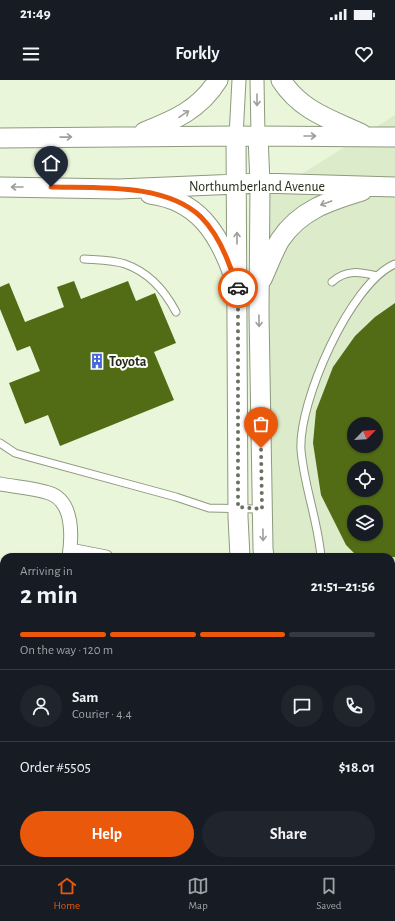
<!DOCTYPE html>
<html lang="en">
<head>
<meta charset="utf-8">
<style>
  :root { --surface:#171b24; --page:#20242c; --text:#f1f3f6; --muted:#9ea1a6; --line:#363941; --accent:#ea580c }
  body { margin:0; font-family:"Alegreya Sans",sans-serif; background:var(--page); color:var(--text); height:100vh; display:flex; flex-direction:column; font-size:15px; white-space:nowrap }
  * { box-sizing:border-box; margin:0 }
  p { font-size:13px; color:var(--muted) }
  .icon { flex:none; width:22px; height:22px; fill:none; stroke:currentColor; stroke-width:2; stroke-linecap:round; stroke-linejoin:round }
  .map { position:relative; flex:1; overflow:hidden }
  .side { position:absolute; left:0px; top:473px; width:395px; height:312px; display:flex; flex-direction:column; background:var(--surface); border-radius:12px 12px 0 0; box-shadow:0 1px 3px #0004 }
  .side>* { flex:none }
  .needle { width:26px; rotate:65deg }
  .buttons { position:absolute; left:347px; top:337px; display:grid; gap:8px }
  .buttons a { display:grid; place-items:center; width:36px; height:36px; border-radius:50%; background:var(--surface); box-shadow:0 1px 3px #0004; font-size:20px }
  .pin { position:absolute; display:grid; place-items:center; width:34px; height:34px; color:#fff; margin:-41px -17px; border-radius:50% 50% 50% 0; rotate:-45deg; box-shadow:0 0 4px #0007 }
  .pin .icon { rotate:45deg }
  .courier { position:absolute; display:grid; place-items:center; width:40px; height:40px; margin:-20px; border:3px solid #ea580c; border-radius:50%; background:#fff; color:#222; box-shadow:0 1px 5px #0007 }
  .head em { font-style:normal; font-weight:600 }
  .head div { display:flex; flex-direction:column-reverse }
  .head { display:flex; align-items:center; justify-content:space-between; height:68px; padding:0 20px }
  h1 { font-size:26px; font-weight:600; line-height:30px }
  .bar { display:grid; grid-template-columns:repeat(4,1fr); gap:6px 4px; align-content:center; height:48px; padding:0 20px }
  .bar i { height:5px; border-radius:3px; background:var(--line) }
  .bar .active { background:var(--accent) }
  .bar p { grid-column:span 4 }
  .line { display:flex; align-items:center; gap:10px; padding:0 20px; border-top:1px solid var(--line) }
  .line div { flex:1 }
  .round { display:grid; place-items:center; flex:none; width:42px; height:42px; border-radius:21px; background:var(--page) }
  .action { display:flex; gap:8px; margin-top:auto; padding:8px 20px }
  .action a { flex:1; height:46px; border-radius:24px; background:var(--accent); color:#fff; font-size:16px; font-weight:600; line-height:46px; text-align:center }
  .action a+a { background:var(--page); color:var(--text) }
  .status { display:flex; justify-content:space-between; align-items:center; height:28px; padding:0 20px; background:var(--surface); direction:ltr }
  .status svg { height:11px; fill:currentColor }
  header { display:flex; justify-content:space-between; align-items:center; height:52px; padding:0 20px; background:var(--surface); font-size:18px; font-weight:600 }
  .dock { display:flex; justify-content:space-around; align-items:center; height:56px; border-top:1px solid var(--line); background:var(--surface); font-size:11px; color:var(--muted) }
  .dock a { display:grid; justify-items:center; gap:2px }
  .dock .active { color:var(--accent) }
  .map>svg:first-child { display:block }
</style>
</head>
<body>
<div class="status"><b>21:49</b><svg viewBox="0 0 49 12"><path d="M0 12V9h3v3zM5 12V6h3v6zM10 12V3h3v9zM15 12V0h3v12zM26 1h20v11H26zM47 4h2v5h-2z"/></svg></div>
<header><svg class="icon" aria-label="menu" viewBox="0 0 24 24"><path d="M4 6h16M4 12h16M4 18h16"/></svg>Forkly<svg class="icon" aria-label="heart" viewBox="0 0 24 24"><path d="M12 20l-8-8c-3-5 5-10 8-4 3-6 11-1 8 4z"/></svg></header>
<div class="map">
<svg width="395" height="785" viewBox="0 0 395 785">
  <rect width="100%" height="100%" fill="#eaf6da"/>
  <path fill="#dcebc9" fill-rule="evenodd" d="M395 35V779L391 773V477H272L267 116ZM354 344H376V366H354ZM354 388H376V410H354ZM354 432H376V454H354Z"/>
  <path fill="#516c14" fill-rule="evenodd" d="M74 201 81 219 128 201 136 221 155 213 176 263 154 272 174 320 60 366 48 335 25 344 9 303 40 291 30 266 17 271 0 229V207L9 203 25 242 64 227 57 207Z
    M395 223V477H358L346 465 321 415 313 363 316 331 333 287 355 256 375 237ZM354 344H376V366H354ZM354 388H376V410H354ZM354 432H376V454H354Z"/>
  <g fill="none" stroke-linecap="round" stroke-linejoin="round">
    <defs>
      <path id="lane" d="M84 179C97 180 113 180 125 184 148 192 165 211 176 232
        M332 202C346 189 360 192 377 196
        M0 363 15 373 29 377 176 417 209 428 261 429
        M321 477C318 441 304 406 301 370 298 323 350 203 395 184
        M391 619 395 615
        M391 672 395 668"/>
      <path id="street" d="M257 0 258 56
        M236 56 239 0
        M0 404C16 407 34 408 49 413 74 421 72 457 69 477
        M70 470 106 477
        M0 511V507H4
        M0 689 4 690
        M0 719 4 711
        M0 761 4 763
        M42 781 49 785"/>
      <path id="secondary" d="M281 0C301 31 330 39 362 54
        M144 52C175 40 200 29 218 0
        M236 56 238 437 240 477
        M258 56 260 103 259 233 263 469 264 477
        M0 58 236 56 395 57
        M0 107 119 109 260 103 395 107
        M150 114C197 120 218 152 233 194
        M262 199C268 186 273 172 280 160 300 130 329 121 362 111
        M348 781 350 785
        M386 781 389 785"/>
    </defs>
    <use href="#lane" stroke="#8e997f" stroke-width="9"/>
    <use href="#street" stroke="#8e997f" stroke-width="15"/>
    <use href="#secondary" stroke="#8e997f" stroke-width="21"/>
    <use href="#lane" stroke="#fff" stroke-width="7"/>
    <use href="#street" stroke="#fff" stroke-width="13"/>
    <use href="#secondary" stroke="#fff" stroke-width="19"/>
  </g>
  <defs><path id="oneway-shaft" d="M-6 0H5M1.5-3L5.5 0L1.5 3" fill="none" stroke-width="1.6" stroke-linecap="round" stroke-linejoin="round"/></defs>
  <g stroke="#9c9f9a">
    <use href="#oneway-shaft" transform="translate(257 20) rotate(90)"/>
    <use href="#oneway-shaft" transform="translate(184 34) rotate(-34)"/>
    <use href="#oneway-shaft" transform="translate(310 56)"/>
    <use href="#oneway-shaft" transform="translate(66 57) rotate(-1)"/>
    <use href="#oneway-shaft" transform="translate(17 107) rotate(-180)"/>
    <use href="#oneway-shaft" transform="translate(326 123) rotate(160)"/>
    <use href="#oneway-shaft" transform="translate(237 158) rotate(-90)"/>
    <use href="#oneway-shaft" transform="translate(259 241) rotate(89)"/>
    <use href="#oneway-shaft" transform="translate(263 455) rotate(89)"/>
  </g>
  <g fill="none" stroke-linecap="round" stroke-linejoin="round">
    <path stroke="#697160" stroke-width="4" stroke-dasharray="0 7.2" d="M238 208V427L262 429 261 368"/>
    <path stroke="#ea580c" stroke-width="5" d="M51 107C97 108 166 103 201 137 214 150 223 168 229 184 232 192 236 200 238 208"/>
  </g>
  <defs>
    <symbol id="building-bare" viewBox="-9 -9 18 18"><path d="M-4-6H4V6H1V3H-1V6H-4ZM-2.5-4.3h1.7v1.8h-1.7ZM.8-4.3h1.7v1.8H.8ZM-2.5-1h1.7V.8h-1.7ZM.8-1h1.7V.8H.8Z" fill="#4468da" stroke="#fdfff9" stroke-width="2.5" paint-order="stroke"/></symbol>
  </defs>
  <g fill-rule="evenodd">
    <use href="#building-bare" x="86" y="270" width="22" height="22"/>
  </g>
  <g text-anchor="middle" stroke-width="4" stroke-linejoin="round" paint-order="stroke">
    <g font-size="14" fill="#24291e" stroke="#fdfff9">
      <text x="257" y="111">Northumberland Avenue</text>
    </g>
    <g font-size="14" font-weight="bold" fill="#24291e" stroke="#fdfff9" text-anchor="start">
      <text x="109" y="286">Toyota</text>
    </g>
  </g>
</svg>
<div class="buttons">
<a><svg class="needle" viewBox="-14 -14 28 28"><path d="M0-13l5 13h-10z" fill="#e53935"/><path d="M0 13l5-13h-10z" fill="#9ea1a6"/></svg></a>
<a><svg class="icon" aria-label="locate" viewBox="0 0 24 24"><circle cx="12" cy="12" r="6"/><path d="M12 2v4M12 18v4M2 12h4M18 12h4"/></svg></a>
<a><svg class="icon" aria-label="layers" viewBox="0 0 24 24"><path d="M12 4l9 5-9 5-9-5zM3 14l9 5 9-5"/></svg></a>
</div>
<div class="pin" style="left:261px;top:368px;background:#ea580c"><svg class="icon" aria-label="bag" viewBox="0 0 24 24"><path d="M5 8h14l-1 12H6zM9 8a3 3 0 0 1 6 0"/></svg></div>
<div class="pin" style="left:51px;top:107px;background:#1f2937"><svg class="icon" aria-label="home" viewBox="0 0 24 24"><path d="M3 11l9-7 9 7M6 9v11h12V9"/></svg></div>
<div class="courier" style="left:238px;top:208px"><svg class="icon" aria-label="car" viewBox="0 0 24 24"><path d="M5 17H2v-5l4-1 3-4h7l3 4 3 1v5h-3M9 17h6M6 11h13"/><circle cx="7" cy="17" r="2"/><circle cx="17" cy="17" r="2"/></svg></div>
<section class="side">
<div class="head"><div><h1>2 min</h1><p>Arriving in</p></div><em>21:51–21:56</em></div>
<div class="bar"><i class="active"></i><i class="active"></i><i class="active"></i><i></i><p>On the way · 120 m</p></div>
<div class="line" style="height:72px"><a class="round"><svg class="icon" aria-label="person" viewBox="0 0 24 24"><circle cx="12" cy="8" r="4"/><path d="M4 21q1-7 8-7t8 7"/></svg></a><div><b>Sam</b><p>Courier · 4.4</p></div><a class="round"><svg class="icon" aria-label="chat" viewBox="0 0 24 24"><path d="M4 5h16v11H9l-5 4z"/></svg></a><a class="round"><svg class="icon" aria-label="phone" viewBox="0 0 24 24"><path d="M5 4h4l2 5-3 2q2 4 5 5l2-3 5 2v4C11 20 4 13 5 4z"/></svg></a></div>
<div class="line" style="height:52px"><div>Order #5505</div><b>$18.01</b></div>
<div class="action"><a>Help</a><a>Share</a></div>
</section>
</div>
<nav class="dock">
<a class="active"><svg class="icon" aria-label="home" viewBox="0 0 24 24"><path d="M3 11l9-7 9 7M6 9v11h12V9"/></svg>Home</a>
<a><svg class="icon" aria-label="map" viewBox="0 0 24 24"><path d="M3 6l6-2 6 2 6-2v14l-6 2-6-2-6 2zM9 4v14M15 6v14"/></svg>Map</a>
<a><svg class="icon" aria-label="saved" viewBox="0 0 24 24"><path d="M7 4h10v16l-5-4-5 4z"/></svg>Saved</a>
</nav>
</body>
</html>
